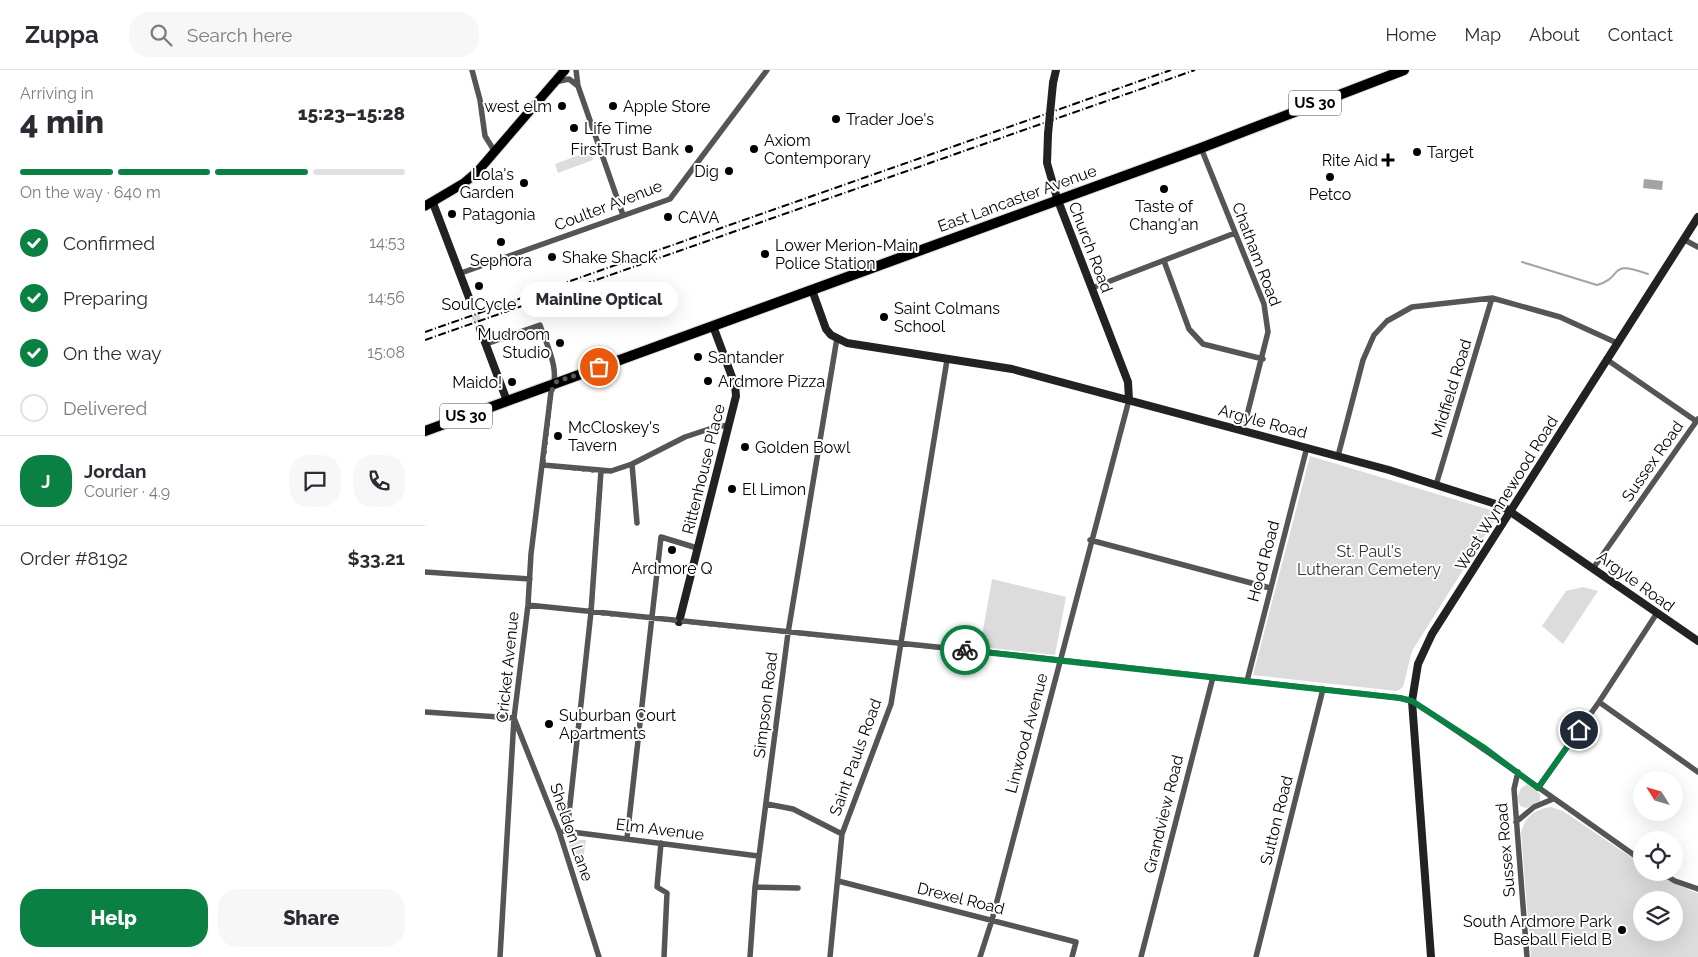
<!DOCTYPE html>
<html lang="en">
<head>
<meta charset="utf-8">
<style>
  :root { --surface:#fff; --page:#f7f7f7; --text:#2b2b33; --muted:#7c7c81; --line:#e1e1e2; --accent:#0b8043 }
  body { margin:0; font-family:Raleway,sans-serif; background:var(--page); color:var(--text); height:100vh; display:flex; flex-direction:column; font-size:19px; white-space:nowrap }
  * { box-sizing:border-box; margin:0 }
  p { font-size:16px; color:var(--muted) }
  .icon { flex:none; width:28px; height:28px; fill:none; stroke:currentColor; stroke-width:2; stroke-linecap:round; stroke-linejoin:round }
  .map { position:relative; flex:1; overflow:hidden }
  .drawer { display:flex; flex-direction:column; background:var(--surface); width:425px }
  .drawer>* { flex:none }
  .needle { width:32px; rotate:307deg }
  .controls { position:absolute; left:1208px; top:701px; display:grid; gap:10px }
  .controls a { display:grid; place-items:center; width:50px; height:50px; border-radius:50%; background:var(--surface); box-shadow:0 5px 20px #0002; font-size:25px }
  .pin { position:absolute; display:grid; place-items:center; width:42px; height:42px; color:#fff; margin:-21px; border:2px solid #fff; border-radius:50%; box-shadow:0 1px 5px #0007 }
  .courier { position:absolute; display:grid; place-items:center; width:50px; height:50px; margin:-25px; border:4px solid #0b8043; border-radius:50%; background:#fff; color:#222; box-shadow:0 1px 6px #0007 }
  .bubble { position:absolute; height:35px; border-radius:18px; background:var(--surface); box-shadow:0 5px 20px #0002; font-size:16px; font-weight:800; line-height:35px; text-align:center }
  .summary em { font-style:normal; font-weight:800 }
  .summary div { display:flex; flex-direction:column-reverse }
  .summary { display:flex; align-items:center; justify-content:space-between; height:85px; padding:0 20px }
  h1 { font-size:32px; font-weight:800; line-height:38px }
  .bar { display:grid; grid-template-columns:repeat(4,1fr); gap:8px 5px; align-content:center; height:60px; padding:0 20px }
  .bar i { height:6px; border-radius:4px; background:var(--line) }
  .bar .on { background:var(--accent) }
  .bar p { grid-column:span 4 }
  .line { display:flex; align-items:center; gap:12px; padding:0 20px; border-top:1px solid var(--line) }
  .line div { flex:1 }
  .round { display:grid; place-items:center; flex:none; width:52px; height:52px; border-radius:20px; background:var(--page) }
  ol { padding:0 20px; list-style:none }
  li { display:flex; align-items:center; gap:15px; height:55px }
  li p { margin-inline-start:auto }
  li .icon { padding:5px; border-radius:50%; background:var(--accent); color:#fff; stroke-width:4 }
  li:last-child { color:var(--muted) }
  li i { width:28px; height:28px; border:2px solid var(--line); border-radius:50% }
  .action { display:flex; gap:10px; margin-top:auto; padding:10px 20px }
  .action a { flex:1; height:58px; border-radius:20px; background:var(--accent); color:#fff; font-size:20px; font-weight:800; line-height:58px; text-align:center }
  .action a+a { background:var(--page); color:var(--text) }
  header { display:flex; align-items:center; gap:30px; box-sizing:border-box; height:70px; padding:0 25px; background:var(--surface); border-bottom:1px solid var(--line) }
  header strong { font-size:24px }
  nav { display:flex; gap:28px; margin-inline-start:auto; font-size:18px }
  .search { width:350px; height:45px; background:var(--page); display:flex; align-items:center; gap:12px; box-sizing:border-box; padding:0 18px; border-radius:20px; color:var(--muted); font-size:19px }
  main { display:flex; flex:1; min-height:0 }
  .map>svg:first-child { display:block }
</style>
</head>
<body>
<header>
<strong>Zuppa</strong>
<div class="search"><svg class="icon" aria-label="search" viewBox="0 0 24 24"><circle cx="10" cy="10" r="6"/><path d="M15 15l6 6"/></svg>Search here</div>
<nav><a>Home</a><a>Map</a><a>About</a><a>Contact</a></nav>
</header>
<main>
<section class="drawer">
<div class="summary"><div><h1>4 min</h1><p>Arriving in</p></div><em>15:23–15:28</em></div>
<div class="bar"><i class="on"></i><i class="on"></i><i class="on"></i><i></i><p>On the way · 640 m</p></div>
<ol>
<li><svg class="icon" aria-label="check" viewBox="0 0 24 24"><path d="M5 12l5 5 9-10"/></svg>Confirmed<p>14:53</p></li>
<li><svg class="icon" aria-label="check" viewBox="0 0 24 24"><path d="M5 12l5 5 9-10"/></svg>Preparing<p>14:56</p></li>
<li><svg class="icon" aria-label="check" viewBox="0 0 24 24"><path d="M5 12l5 5 9-10"/></svg>On the way<p>15:08</p></li>
<li><i></i>Delivered</li>
</ol>
<div class="line" style="height:90px"><b class="round" style="background:var(--accent);color:#fff">J</b><div><b>Jordan</b><p>Courier · 4.9</p></div><a class="round"><svg class="icon" aria-label="chat" viewBox="0 0 24 24"><path d="M4 5h16v11H9l-5 4z"/></svg></a><a class="round"><svg class="icon" aria-label="phone" viewBox="0 0 24 24"><path d="M5 4h4l2 5-3 2q2 4 5 5l2-3 5 2v4C11 20 4 13 5 4z"/></svg></a></div>
<div class="line" style="height:65px"><div>Order #8192</div><b>$33.21</b></div>
<div class="action"><a>Help</a><a>Share</a></div>
</section>
<div class="map">
<svg width="1273" height="887" viewBox="0 0 1273 887">
  <rect width="100%" height="100%" fill="#fff"/>
  <path fill="#dcdcdc" fill-rule="evenodd" d="M165 81 168 90 133 103 130 94Z
    M885 386 1072 442V446L987 581 978 617 972 621 828 605Z
    M567 509 641 527 630 585 555 577Z
    M1158 517 1173 521 1138 574 1117 556 1141 521Z
    M1102 714 1115 724V732L1101 738 1095 736 1092 728 1096 718Z
    M1126 737 1138 741 1216 794V802C1234 802 1254 817 1273 823V887H1106L1096 763C1099 747 1110 739 1126 737ZM1216 830H1249V862H1216Z
    M142 770H161L155 809Z"/>
  <path fill="#a3a3a3" d="M1219 109 1238 111 1237 120 1218 118Z"/>
  <g fill="none" stroke-linecap="round" stroke-linejoin="round">
    <path stroke="#a3a3a3" stroke-width="2" d="M1097 192 1172 215C1200 207 1181 189 1223 204"/>
    <path stroke="#d9d9d9" stroke-width="8" stroke-dasharray="8 4" stroke-linecap="butt" d="M46 233 55 259"/>
    <defs>
      <path id="primary" d="M0 136 39 113 53 101 140 0"/>
      <path id="highway" d="M0 361 776 78 979 0"/>
    </defs>
    <use href="#primary" stroke="#dbdbdb" stroke-width="11"/>
    <use href="#highway" stroke="#dbdbdb" stroke-width="12"/>
    <path stroke="#555" stroke-width="5.5" d="M47 0 55 30 60 66 70 82
      M151 0 153 16 198 145
      M130 12 144 9 153 16
      M776 78 839 234 843 262 818 361
      M1258 169 1273 177
      M739 191 764 259 778 274 838 289
      M36 203 245 129 342 0
      M667 218 810 163
      M61 274 115 255C122 276 136 301 126 322L106 484 103 535 89 648 75 887
      M1181 289 1271 351
      M913 386 938 290 949 265 962 251 987 237 1067 228 1135 247 1192 273
      M207 394 212 453
      M118 395 186 401 207 394 260 367 290 357 304 355
      M1011 415 1067 228
      M665 470 845 518
      M1169 497 1273 349
      M0 502 105 509
      M103 535 570 583 975 628 987 631C1065 682 1140 736 1216 790
      M822 611 882 377
      M1174 632 1273 702
      M0 642 89 648 134 761 174 887
      M1093 702 1089 719 1102 887
      M1113 718 1174 632 1232 543
      M342 734 368 739 417 764
      M1091 752 1109 737 1128 729
      M139 761 333 786
      M142 762 166 542 176 401
      M202 768 236 467 272 478
      M236 773 232 817 242 823 239 887
      M1235 802 1250 811 1273 819
      M413 811 651 872 647 887
      M330 817 373 818
      M325 887 330 817 363 563 412 268
      M405 887 417 764 466 634 522 290
      M555 887 567 850 704 330
      M716 887 788 607
      M831 887 898 619"/>
    <path stroke="#222" stroke-width="8" d="M628 13 631 0
      M623 64 622 93 632 128 703 312 704 330
      M8 133 46 233
      M387 220 401 259 406 265 422 273 587 299 964 400 1077 436 1273 571
      M55 259 82 331
      M254 552 311 326 310 315 288 256
      M1006 887 987 631 993 594 1007 564 1273 147"/>
    <use href="#primary" stroke="#000" stroke-width="9"/>
    <use href="#highway" stroke="#000" stroke-width="10"/>
    <path stroke="#000" stroke-width="2" stroke-dasharray="8 2.5 1 2.5" stroke-linecap="butt" d="M0 262 746 0
      M0 270 770 0"/>
    <path stroke="#222" stroke-width="8" d="M623 64 628 13"/>
  </g>
  <g fill="none" stroke-linecap="round" stroke-linejoin="round">
    <path stroke="#595959" stroke-width="5" stroke-dasharray="0 9" d="M174 297 131 312 126 322 118 395 176 401 166 542 540 580"/>
    <path stroke="#0b8043" stroke-width="6" d="M540 580 975 628 987 631 1058 677 1113 718 1154 660"/>
  </g>
  <g fill="#000" stroke="#fff" stroke-width="2">
    <circle cx="137" cy="36" r="5"/>
    <circle cx="188" cy="36" r="5"/>
    <circle cx="411" cy="49" r="5"/>
    <circle cx="149" cy="58" r="5"/>
    <circle cx="264" cy="79" r="5"/>
    <circle cx="329" cy="79" r="5"/>
    <circle cx="992" cy="82" r="5"/>
    <path d="M960.5 82.5h5v5h5v5h-5v5h-5v-5h-5v-5h5z"/>
    <circle cx="304" cy="101" r="5"/>
    <circle cx="905" cy="107" r="5"/>
    <circle cx="99" cy="113" r="5"/>
    <circle cx="739" cy="119" r="5"/>
    <circle cx="27" cy="144" r="5"/>
    <circle cx="243" cy="147" r="5"/>
    <circle cx="76" cy="172" r="5"/>
    <circle cx="340" cy="184" r="5"/>
    <circle cx="127" cy="187" r="5"/>
    <circle cx="54" cy="216" r="5"/>
    <circle cx="459" cy="247" r="5"/>
    <circle cx="135" cy="273" r="5"/>
    <circle cx="273" cy="287" r="5"/>
    <circle cx="283" cy="311" r="5"/>
    <circle cx="87" cy="312" r="5"/>
    <circle cx="133" cy="366" r="5"/>
    <circle cx="320" cy="377" r="5"/>
    <circle cx="307" cy="419" r="5"/>
    <circle cx="247" cy="480" r="5"/>
    <circle cx="124" cy="654" r="5"/>
    <circle cx="1197" cy="860" r="5"/>
  </g>
  <g text-anchor="middle" stroke-width="4" stroke-linejoin="round" paint-order="stroke">
    <g fill="#fff" stroke="#4c4c4c" stroke-width="1">
      <rect x="864" y="20.5" width="52" height="25" rx="4"/>
      <rect x="15" y="333.5" width="52" height="25" rx="4"/>
    </g>
    <g font-size="15" font-weight="bold" fill="#000">
      <text x="890" y="38">US 30</text>
      <text x="41" y="351">US 30</text>
    </g>
    <g font-size="16" fill="#000" stroke="#fff" text-anchor="start">
      <text x="127" y="42" text-anchor="end">west elm</text>
      <text x="198" y="42">Apple Store</text>
      <text x="421" y="55">Trader Joe's</text>
      <text x="159" y="64">Life Time</text>
      <text x="339" y="76">Axiom<tspan x="339" dy="18">Contemporary</tspan></text>
      <text x="254" y="85" text-anchor="end">FirstTrust Bank</text>
      <text x="1002" y="88">Target</text>
      <text x="953" y="96" text-anchor="end">Rite Aid</text>
      <text x="294" y="107" text-anchor="end">Dig</text>
      <text x="89" y="110" text-anchor="end">Lola's<tspan x="89" dy="18">Garden</tspan></text>
      <text x="905" y="130" text-anchor="middle">Petco</text>
      <text x="739" y="142" text-anchor="middle">Taste of<tspan x="739" dy="18">Chang'an</tspan></text>
      <text x="37" y="150">Patagonia</text>
      <text x="253" y="153">CAVA</text>
      <text x="350" y="181">Lower Merion-Main<tspan x="350" dy="18">Police Station</tspan></text>
      <text x="137" y="193">Shake Shack</text>
      <text x="76" y="196" text-anchor="middle">Sephora</text>
      <text x="54" y="240" text-anchor="middle">SoulCycle</text>
      <text x="469" y="244">Saint Colmans<tspan x="469" dy="18">School</tspan></text>
      <text x="125" y="270" text-anchor="end">Mudroom<tspan x="125" dy="18">Studio</tspan></text>
      <text x="283" y="293">Santander</text>
      <text x="293" y="317">Ardmore Pizza</text>
      <text x="77" y="318" text-anchor="end">Maido!</text>
      <text x="143" y="363">McCloskey's<tspan x="143" dy="18">Tavern</tspan></text>
      <text x="330" y="383">Golden Bowl</text>
      <text x="317" y="425">El Limon</text>
      <text x="247" y="504" text-anchor="middle">Ardmore Q</text>
      <text x="134" y="651">Suburban Court<tspan x="134" dy="18">Apartments</tspan></text>
      <text x="1187" y="857" text-anchor="end">South Ardmore Park<tspan x="1187" dy="18">Baseball Field B</tspan></text>
    </g>
    <g font-size="16" fill="#000" stroke="#fff">
      <text transform="translate(592 128) rotate(-20)" y="6">East Lancaster Avenue</text>
      <text transform="translate(183 135) rotate(-21)" y="6">Coulter Avenue</text>
      <text transform="translate(666 177) rotate(69)" y="6">Church Road</text>
      <text transform="translate(832 184) rotate(69)" y="6">Chatham Road</text>
      <text transform="translate(1026 318) rotate(-73)" y="6">Midfield Road</text>
      <text transform="translate(838 351) rotate(15)" y="6">Argyle Road</text>
      <text transform="translate(1227 391) rotate(-55)" y="6">Sussex Road</text>
      <text transform="translate(278 399) rotate(-76)" y="6">Rittenhouse Place</text>
      <text transform="translate(1081 423) rotate(-58)" y="6">West Wynnewood Road</text>
      <text transform="translate(838 491) rotate(-75)" y="6">Hood Road</text>
      <text transform="translate(1211 511) rotate(36)" y="6">Argyle Road</text>
      <text transform="translate(82 597) rotate(-84)" y="6">Cricket Avenue</text>
      <text transform="translate(340 635) rotate(-83)" y="6">Simpson Road</text>
      <text transform="translate(601 663) rotate(-75)" y="6">Linwood Avenue</text>
      <text transform="translate(430 687) rotate(-70)" y="6">Saint Pauls Road</text>
      <text transform="translate(738 744) rotate(-76)" y="6">Grandview Road</text>
      <text transform="translate(851 750) rotate(-76)" y="6">Sutton Road</text>
      <text transform="translate(235 759) rotate(7)" y="6">Elm Avenue</text>
      <text transform="translate(147 762) rotate(71)" y="6">Sheldon Lane</text>
      <text transform="translate(1080 780) rotate(-95)" y="6">Sussex Road</text>
      <text transform="translate(536 828) rotate(14)" y="6">Drexel Road</text>
    </g>
    <g font-size="16" fill="#333" stroke="#fff">
      <text x="944" y="487">St. Paul's<tspan x="944" dy="18">Lutheran Cemetery</tspan></text>
    </g>
  </g>
</svg>
<div class="controls">
<a><svg class="needle" viewBox="-14 -14 28 28"><path d="M0-13l5 13h-10z" fill="#e53935"/><path d="M0 13l5-13h-10z" fill="#7c7c81"/></svg></a>
<a><svg class="icon" aria-label="locate" viewBox="0 0 24 24"><circle cx="12" cy="12" r="6"/><path d="M12 2v4M12 18v4M2 12h4M18 12h4"/></svg></a>
<a><svg class="icon" aria-label="layers" viewBox="0 0 24 24"><path d="M12 4l9 5-9 5-9-5zM3 14l9 5 9-5"/></svg></a>
</div>
<div class="pin" style="left:174px;top:297px;background:#ea580c"><svg class="icon" aria-label="bag" viewBox="0 0 24 24"><path d="M5 8h14l-1 12H6zM9 8a3 3 0 0 1 6 0"/></svg></div>
<div class="pin" style="left:1154px;top:660px;background:#1f2937"><svg class="icon" aria-label="home" viewBox="0 0 24 24"><path d="M3 11l9-7 9 7M6 9v11h12V9"/></svg></div>
<div class="courier" style="left:540px;top:580px"><svg class="icon" aria-label="bike" viewBox="0 0 24 24"><circle cx="6" cy="16" r="4"/><circle cx="18" cy="16" r="4"/><path d="M6 16l4-8h5l3 8M10 8l3 8H6M13 5h3"/></svg></div>
<div class="bubble" style="left:95px;top:212px;width:158px">Mainline Optical</div>
</div>
</main>
</body>
</html>
